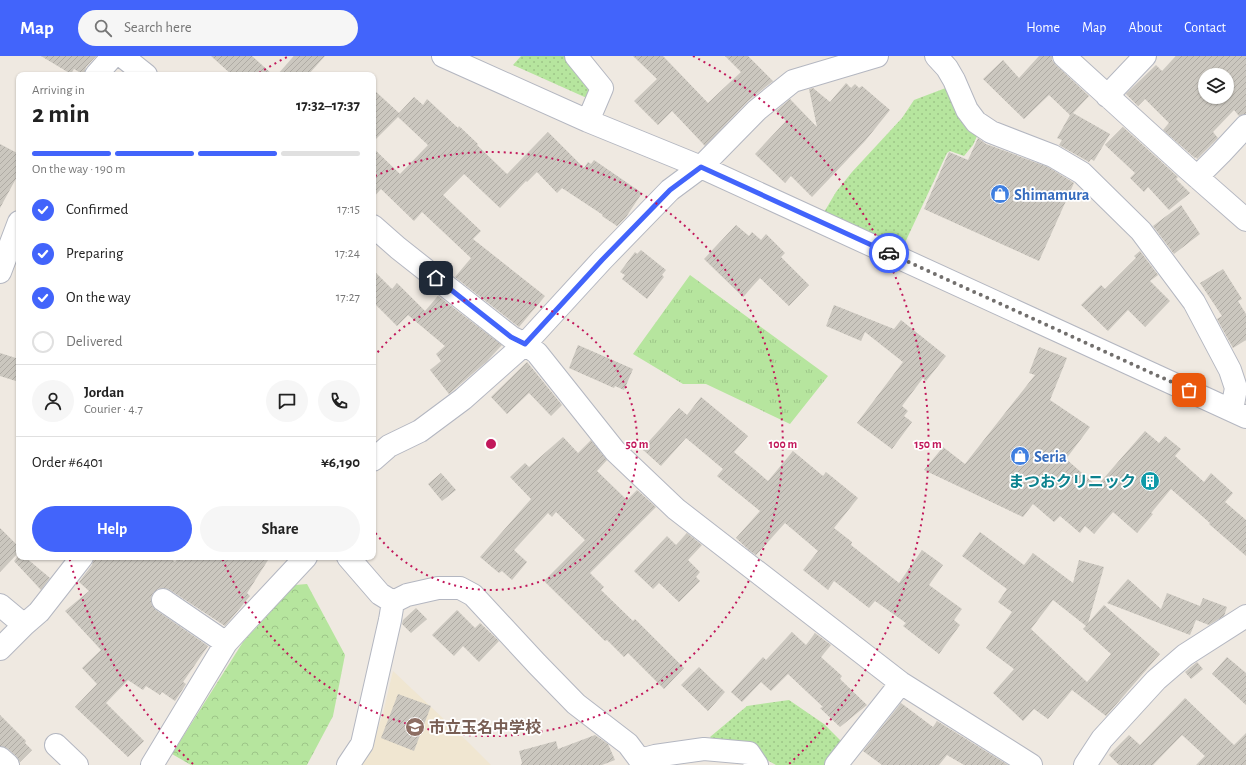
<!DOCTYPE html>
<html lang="en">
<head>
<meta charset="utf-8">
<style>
  :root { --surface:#fff; --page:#f6f6f6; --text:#222; --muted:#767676; --line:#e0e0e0; --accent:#4264fb }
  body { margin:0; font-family:"Alegreya Sans","Noto Sans JP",sans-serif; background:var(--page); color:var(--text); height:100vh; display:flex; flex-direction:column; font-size:15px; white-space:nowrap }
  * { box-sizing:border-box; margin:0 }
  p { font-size:13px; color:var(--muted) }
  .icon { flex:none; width:22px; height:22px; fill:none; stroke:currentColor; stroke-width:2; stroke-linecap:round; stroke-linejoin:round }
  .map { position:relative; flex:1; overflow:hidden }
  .side { position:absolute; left:16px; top:16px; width:360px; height:488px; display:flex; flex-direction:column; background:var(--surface); border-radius:8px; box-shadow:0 1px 3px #0004 }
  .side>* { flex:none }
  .tools { position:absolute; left:1198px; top:12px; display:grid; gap:8px }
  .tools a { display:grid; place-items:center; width:36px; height:36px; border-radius:50%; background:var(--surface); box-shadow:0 1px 3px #0004; font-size:20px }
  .pin { position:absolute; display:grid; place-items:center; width:34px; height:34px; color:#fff; margin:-17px; border-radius:8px; box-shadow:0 2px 6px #0006 }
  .courier { position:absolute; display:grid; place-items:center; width:40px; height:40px; margin:-20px; border:3px solid #4264fb; border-radius:50%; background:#fff; color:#222; box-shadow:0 1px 5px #0007 }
  .head em { font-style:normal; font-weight:700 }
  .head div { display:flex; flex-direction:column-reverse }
  .head { display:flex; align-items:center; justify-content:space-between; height:68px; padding:0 16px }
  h1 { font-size:26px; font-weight:700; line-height:30px }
  .bar { display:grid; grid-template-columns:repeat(4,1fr); gap:6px 4px; align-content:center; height:48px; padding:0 16px }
  .bar i { height:5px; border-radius:3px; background:var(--line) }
  .bar .current { background:var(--accent) }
  .bar p { grid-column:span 4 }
  .line { display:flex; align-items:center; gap:10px; padding:0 16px; border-top:1px solid var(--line) }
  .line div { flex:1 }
  .round { display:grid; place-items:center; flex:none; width:42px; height:42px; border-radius:21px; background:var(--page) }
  ol { padding:0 16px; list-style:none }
  li { display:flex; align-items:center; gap:12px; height:44px }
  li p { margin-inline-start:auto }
  li .icon { padding:4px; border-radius:50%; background:var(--accent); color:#fff; stroke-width:4 }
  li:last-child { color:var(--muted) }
  li i { width:22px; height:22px; border:2px solid var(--line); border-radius:50% }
  .primary-button { display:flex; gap:8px; margin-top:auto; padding:8px 16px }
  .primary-button a { flex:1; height:46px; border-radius:24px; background:var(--accent); color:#fff; font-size:16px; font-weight:700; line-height:46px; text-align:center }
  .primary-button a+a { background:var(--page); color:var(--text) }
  header { display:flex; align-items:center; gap:24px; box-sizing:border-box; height:56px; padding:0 20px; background:var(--accent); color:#fff }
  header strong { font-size:19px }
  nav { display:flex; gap:22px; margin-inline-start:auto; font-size:14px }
  .search { width:280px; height:36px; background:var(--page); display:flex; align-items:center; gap:10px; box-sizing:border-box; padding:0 14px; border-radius:22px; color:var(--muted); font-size:15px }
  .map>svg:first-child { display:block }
</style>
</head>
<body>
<header>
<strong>Map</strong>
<div class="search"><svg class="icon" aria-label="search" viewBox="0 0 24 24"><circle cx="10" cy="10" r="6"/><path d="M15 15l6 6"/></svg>Search here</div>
<nav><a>Home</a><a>Map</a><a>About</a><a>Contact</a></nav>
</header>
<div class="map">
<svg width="1246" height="709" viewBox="0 0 1246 709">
  <defs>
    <pattern id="grass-dots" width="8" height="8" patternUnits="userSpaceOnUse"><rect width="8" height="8" fill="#b6e59e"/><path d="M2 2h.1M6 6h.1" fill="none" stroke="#9dc588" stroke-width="1.8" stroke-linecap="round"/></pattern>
    <pattern id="forest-crowns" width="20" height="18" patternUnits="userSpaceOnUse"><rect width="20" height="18" fill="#b6e59e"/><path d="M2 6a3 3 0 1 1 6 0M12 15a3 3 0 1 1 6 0" fill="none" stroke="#9dc588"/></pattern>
    <pattern id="park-tufts" width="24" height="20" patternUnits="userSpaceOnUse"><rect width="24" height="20" fill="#b6e59e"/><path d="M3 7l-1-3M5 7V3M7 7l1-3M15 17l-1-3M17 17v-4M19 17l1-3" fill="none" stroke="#9dc588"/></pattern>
    <pattern id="building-hatch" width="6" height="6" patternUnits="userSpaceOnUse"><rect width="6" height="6" fill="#cbc7bf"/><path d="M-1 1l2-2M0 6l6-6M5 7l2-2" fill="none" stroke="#afaba4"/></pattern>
  </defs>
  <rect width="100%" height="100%" fill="#efe9e1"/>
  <path fill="#f0e6d1" d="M393 615 468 686 491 709H361L371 693 383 657Z"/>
  <path fill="url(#grass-dots)" d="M521 0H567L594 28 589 43 513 9Z
    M951 30 978 78 973 89 964 100 950 95 947 97 902 193 823 158 836 136 852 116 902 62 914 44Z
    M789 644 824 668 843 687 827 709H776L743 691 716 687 710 681 747 650Z"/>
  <path fill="url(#forest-crowns)" d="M307 528 345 599 333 660 307 709H191L172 698 243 586 295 529Z"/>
  <path fill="url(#park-tufts)" d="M690 219 828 320 790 368 706 328H683L633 298Z"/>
  <path fill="url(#building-hatch)" fill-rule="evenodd" d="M41 0H96L86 11 84 19 74 13 71 18Z
    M211 0H252L273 19H232Z
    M294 0H325L308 19H277Z
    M633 0H663L708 47 741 16 725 0H748L773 25 748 45 705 90 672 55 658 69 634 45 657 23Z
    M1039 0H1052V4L1056 9 1089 40 1073 57 1110 78 1094 105 1091 103 1089 106 1059 89 1062 84 1057 82 1070 59 1049 39 1024 63 983 23 1003 4 1019 22Z
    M1176 0H1246V58L1239 60 1234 54 1213 76 1218 82 1197 103 1196 101 1195 102 1163 74 1169 67 1145 43 1138 50 1126 38 1156 9 1162 15ZM1205 19H1227V41H1205Z
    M846 27 851 32 855 28 859 32 862 30 890 54 865 85 812 141 791 120 785 127 755 98 786 65 776 55 790 43 817 71 809 33 813 32 830 46Z
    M373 33 399 57 414 41 423 49 427 43 458 72 459 70 478 88 477 89 507 118 548 76 584 112 588 106 591 108 594 104 642 137 626 161 617 170 602 160 603 159 562 132 557 137 537 116 527 126 526 125 500 152 464 118 443 139 481 175 473 183 545 240 519 271 455 221 471 202 422 156 414 165 381 133 373 142V92L400 118 428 89 398 61 373 86Z
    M1123 71 1178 121 1176 123 1190 137 1169 154 1148 131 1144 136 1130 122 1135 117 1105 89Z
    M978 82 986 88 1048 111 1074 127 1039 205 924 153 949 96 968 104Z
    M0 88 19 98V117L0 152Z
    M1181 149 1200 178 1174 198 1153 170Z
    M736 169 749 180 752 176 761 184 766 178 785 197 781 201 809 229 789 250 760 222 743 241 704 203Z
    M641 194 666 214 662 219 664 221 647 243 622 223 625 219 620 216 635 196 637 198Z
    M1140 195 1158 219 1150 225 1170 245 1145 271 1128 254 1108 275 1081 249 1101 229 1105 233 1136 202 1134 200Z
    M1223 213 1242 243 1238 245 1246 258V284L1233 292 1217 263 1222 260 1200 227Z
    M373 214 392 233 397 227 425 255 438 240 502 289 486 306 449 338 430 314 441 305 436 298 445 290 408 259 397 270 373 246Z
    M834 249 894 273 901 264 946 300 926 325 923 322 902 350 908 355 904 360 912 366 892 393 857 367 903 306 865 276 861 285 826 270Z
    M578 289 633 313 624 334 615 330 614 332 569 312Z
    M1039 291 1067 302 1050 344 1090 371 1066 403 1097 430 1145 375 1159 387 1165 380 1181 393 1175 400 1204 426 1211 417 1233 437 1225 446 1246 464V500L1209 468 1210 467 1171 433 1151 457 1153 458 1137 477 1113 456 1094 478 1085 470 1080 477 1060 460 1054 466 1033 448 1023 461 924 414 943 391 965 408 1035 319 1029 317Z
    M0 297 19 303V326L0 320Z
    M527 306 562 349 551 360 529 337 507 358 491 341Z
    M701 341 748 380 734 396 768 425 793 395 823 420 826 416 858 442 834 472 852 486 851 489 899 527 922 494 943 509 929 529 962 553 954 564 960 569 939 598 903 570 906 567 875 545 869 552 834 525 828 534 803 514 818 495 785 467 756 499 750 495 736 482 760 455 717 420 723 413 686 382 661 410 642 393 679 352 687 359Z
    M563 381 578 397 591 384 607 404 597 415 627 444 637 434 656 451 590 517 604 531 601 534 633 565 635 563 684 612 664 633 628 597 624 601 607 584 605 585 544 525 585 484 556 456 552 461 548 457 514 494 527 506 512 524 502 515 499 517 480 501 531 443 510 421 525 407 529 411Z
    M441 417 456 434 442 445 428 428Z
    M0 472 19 491V496L0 516Z
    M980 476 1024 509 1033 497 1073 527 1079 504 1104 511 1088 567 1104 549 1160 598 1106 660 1072 634 1048 663 1034 653 1023 665 993 637 1014 613 986 592 1012 556 998 546 1007 533 962 500ZM1053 544 1086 570 1083 573 1111 598 1087 626 1031 573Z
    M687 477 702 489 688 504 700 516 696 521 700 525 679 546 659 527 653 533 634 515 667 480 676 489Z
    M19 499V501H25L50 522 41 534 14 505Z
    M94 501H169L175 506 179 501 184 505 187 501H270L247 537 250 540 225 570 170 534 164 532 158 533 153 537 151 543 152 549 156 554 208 590 183 626 186 628 175 645 162 636 160 639 146 630 143 634 128 624 106 647 144 685 128 701 75 651 97 628 82 612 101 594 65 555 89 535 79 526 92 509Z
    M1128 523 1161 553 1167 537 1200 550 1203 542 1227 551 1224 560 1209 569 1196 564 1190 579 1107 547Z
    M416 552 427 563 411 577 402 568 403 564Z
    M457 554 475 572 480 567 499 585 479 606 463 590 454 600 432 579Z
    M792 576 806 589 815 577 831 589 821 601 842 620 840 623 867 649 840 671 820 652 823 651 788 618 771 635 761 626 742 646 731 636 763 601 766 604Z
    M1227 601 1246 617V649L1212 618Z
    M1197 606 1203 613 1191 623 1185 616Z
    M699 611 725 636 708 655 681 629Z
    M398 638 431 650 414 695 381 682Z
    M1185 642 1234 689 1246 677V709H1196L1205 700 1182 679 1153 709H1119L1109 699 1129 679 1140 689Z
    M901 647 933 671 937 665 1008 709H964L947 699 939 709H882L863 695Z
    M0 659 26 685 25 687 32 694 20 706 16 700 8 693 0 690Z
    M595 679 608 688 615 704 602 709H521L522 707 519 695 556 685 558 693Z"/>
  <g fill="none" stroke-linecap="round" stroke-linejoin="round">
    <defs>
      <path id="minor" d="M122 0 146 19
        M443 0 588 65 701 111 1246 361
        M576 0 602 32 588 65
        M936 0 947 12 954 24 967 54 976 66 991 76 1053 100 1082 117 1141 175 1194 246 1230 314 1236 332 1232 354
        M1064 0 1188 113 1246 164
        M96 19 113 0
        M1107 40 1145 0
        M1197 121 1221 97 1246 70
        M373 170 398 192 511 281 525 288 537 297 615 395 676 453 901 627 1031 709
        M0 216 19 166
        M373 404 389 390 420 375 463 343 525 288 602 204 670 134 701 111 757 54 793 25 877 0
        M348 501 380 538 393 546
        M163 544 226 587
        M393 546 407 539 438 532H460L473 539 537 608 576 648 628 688 640 704 655 700 704 693 749 697 757 709
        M0 549 24 569
        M0 593 24 569 39 556 82 501
        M56 689 77 709
        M0 702 8 709
        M152 709 226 587 247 564 306 501
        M348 709 362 688 390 564 393 546
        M836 709 901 627
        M1085 709 1102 683 1156 624 1185 599 1246 560"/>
    </defs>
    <use href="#minor" stroke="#b4b7c1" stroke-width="24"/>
    <use href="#minor" stroke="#fff" stroke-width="22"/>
  </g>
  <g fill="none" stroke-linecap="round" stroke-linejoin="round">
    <path stroke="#726f6d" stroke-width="4" stroke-dasharray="0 7.2" d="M889 197 1189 334"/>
    <path stroke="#4264fb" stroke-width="5" d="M436 222 511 281 525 288 602 204 670 134 701 111 889 197"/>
  </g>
  <g fill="none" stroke="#c2185b" stroke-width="2" stroke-dasharray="2 4">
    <path d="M374 301A146 146 0 1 1 374 475"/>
    <path d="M375 120A292 292 0 1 1 222 502"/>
    <path d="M193 708A437 437 0 0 1 69 501M259 17A437 437 0 0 1 289 0M693 0A437 437 0 0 1 789 708"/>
  </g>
  <defs>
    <symbol id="shop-disc" viewBox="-11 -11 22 22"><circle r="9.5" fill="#3f7fe0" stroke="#fff"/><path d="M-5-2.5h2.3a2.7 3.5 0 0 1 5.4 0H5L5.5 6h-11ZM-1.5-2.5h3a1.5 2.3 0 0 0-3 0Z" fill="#fff"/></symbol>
    <symbol id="building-disc" viewBox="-11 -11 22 22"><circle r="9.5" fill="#0f9aa8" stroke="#fff"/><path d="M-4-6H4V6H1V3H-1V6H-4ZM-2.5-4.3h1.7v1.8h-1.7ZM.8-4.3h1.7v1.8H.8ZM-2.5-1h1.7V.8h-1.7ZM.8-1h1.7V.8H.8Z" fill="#fff"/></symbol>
    <symbol id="school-disc" viewBox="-11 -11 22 22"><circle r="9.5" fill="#8d6e63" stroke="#fff"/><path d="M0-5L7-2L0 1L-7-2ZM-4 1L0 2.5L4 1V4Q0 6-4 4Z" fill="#fff"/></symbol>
  </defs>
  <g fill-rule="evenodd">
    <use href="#shop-disc" x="989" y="127" width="22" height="22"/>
    <use href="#shop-disc" x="1009" y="389" width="22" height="22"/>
    <use href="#building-disc" x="1139" y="414" width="22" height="22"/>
    <use href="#school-disc" x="404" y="660" width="22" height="22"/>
  </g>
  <g text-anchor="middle" stroke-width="3.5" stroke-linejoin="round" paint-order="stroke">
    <g font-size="16" font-weight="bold" fill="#366cbe" stroke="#fff" text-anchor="start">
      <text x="1014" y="144">Shimamura</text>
      <text x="1034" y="406">Seria</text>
    </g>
    <g font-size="16" font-weight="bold" fill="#0d838f" stroke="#fff" text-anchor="end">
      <text x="1136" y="431">まつおクリニック</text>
    </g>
    <g font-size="16" font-weight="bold" fill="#785e54" stroke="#fff" text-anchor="start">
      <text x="429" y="677">市立玉名中学校</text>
    </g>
  </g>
  <circle cx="491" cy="388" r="6" fill="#c2185b" stroke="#fff" stroke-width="2"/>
  <g font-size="12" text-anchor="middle" font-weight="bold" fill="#c2185b" stroke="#fff" stroke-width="3.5" stroke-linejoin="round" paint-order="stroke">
    <text x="637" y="392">50 m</text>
    <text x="783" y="392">100 m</text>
    <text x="928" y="392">150 m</text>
  </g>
</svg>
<div class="tools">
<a><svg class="icon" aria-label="layers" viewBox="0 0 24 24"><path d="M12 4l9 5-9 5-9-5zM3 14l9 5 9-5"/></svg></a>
</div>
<div class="pin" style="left:1189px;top:334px;background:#ea580c"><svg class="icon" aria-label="bag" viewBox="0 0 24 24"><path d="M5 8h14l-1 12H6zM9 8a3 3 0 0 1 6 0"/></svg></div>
<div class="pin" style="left:436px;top:222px;background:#1f2937"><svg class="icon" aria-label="home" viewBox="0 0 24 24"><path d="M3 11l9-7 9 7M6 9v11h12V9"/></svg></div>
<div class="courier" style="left:889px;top:197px"><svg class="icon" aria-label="car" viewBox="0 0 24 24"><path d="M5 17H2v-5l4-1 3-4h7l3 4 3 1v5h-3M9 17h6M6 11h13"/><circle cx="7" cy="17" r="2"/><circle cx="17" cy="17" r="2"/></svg></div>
<section class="side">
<div class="head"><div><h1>2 min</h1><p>Arriving in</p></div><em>17:32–17:37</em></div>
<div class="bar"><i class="current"></i><i class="current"></i><i class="current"></i><i></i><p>On the way · 190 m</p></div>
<ol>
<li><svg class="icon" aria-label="check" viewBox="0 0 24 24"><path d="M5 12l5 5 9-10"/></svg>Confirmed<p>17:15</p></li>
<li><svg class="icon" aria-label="check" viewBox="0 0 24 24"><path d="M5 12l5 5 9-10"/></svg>Preparing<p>17:24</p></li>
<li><svg class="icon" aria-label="check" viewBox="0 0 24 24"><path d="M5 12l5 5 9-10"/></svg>On the way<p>17:27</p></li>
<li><i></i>Delivered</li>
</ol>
<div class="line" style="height:72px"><a class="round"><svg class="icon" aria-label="person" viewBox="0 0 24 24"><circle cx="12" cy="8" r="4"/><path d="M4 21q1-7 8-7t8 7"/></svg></a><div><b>Jordan</b><p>Courier · 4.7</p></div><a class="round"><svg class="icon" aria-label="chat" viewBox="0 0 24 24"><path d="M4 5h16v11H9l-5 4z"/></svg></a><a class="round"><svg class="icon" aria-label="phone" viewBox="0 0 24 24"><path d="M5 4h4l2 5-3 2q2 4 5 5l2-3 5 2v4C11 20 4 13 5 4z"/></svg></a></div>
<div class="line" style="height:52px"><div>Order #6401</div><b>¥6,190</b></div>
<div class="primary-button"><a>Help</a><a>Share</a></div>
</section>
</div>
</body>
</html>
